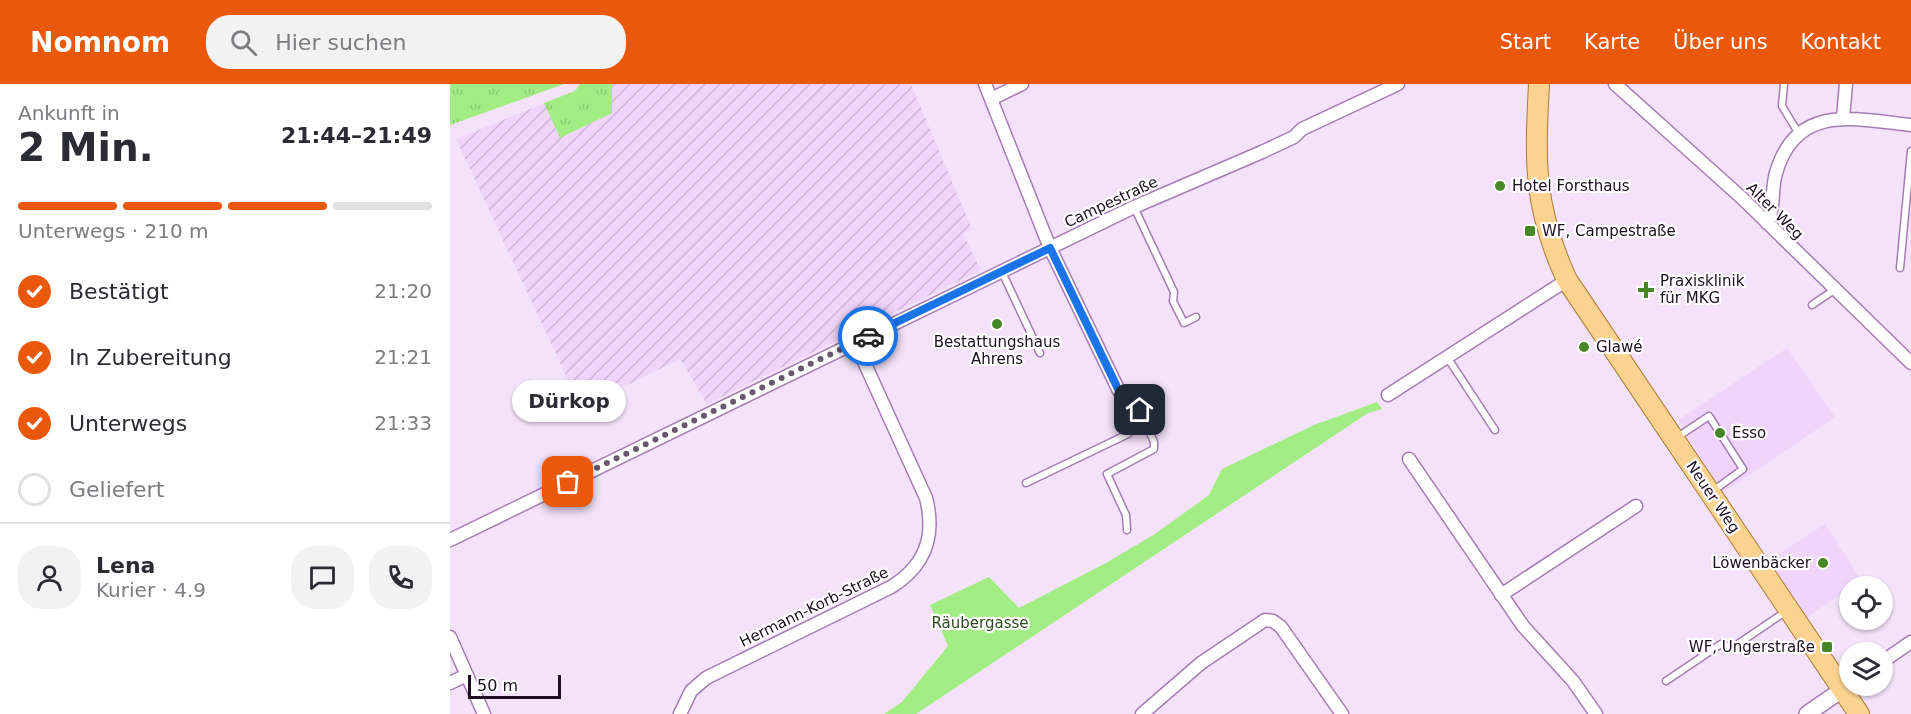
<!DOCTYPE html>
<html lang="de">
<head>
<meta charset="utf-8">
<style>
  :root { --surface:#fff; --page:#f2f2f3; --text:#2b2b33; --muted:#7c7c81; --line:#e1e1e2; --accent:#ea580c }
  body { margin:0; font-family:"DejaVu Sans",sans-serif; background:var(--page); color:var(--text); height:100vh; display:flex; flex-direction:column; font-size:22px; white-space:nowrap }
  * { box-sizing:border-box; margin:0 }
  p { font-size:20px; color:var(--muted) }
  .icon { flex:none; width:33px; height:33px; fill:none; stroke:currentColor; stroke-width:2; stroke-linecap:round; stroke-linejoin:round }
  .map { position:relative; flex:1; overflow:hidden }
  .panel { display:flex; flex-direction:column; background:var(--surface); width:450px }
  .panel>* { flex:none }
  .controls { position:absolute; left:1389px; top:492px; display:grid; gap:12px }
  .controls a { display:grid; place-items:center; width:54px; height:54px; border-radius:50%; background:var(--surface); box-shadow:0 2px 4px #0004; font-size:30px }
  .scale { position:absolute; left:18px; bottom:15px; width:93px; box-sizing:border-box; padding-left:6px; border:3px solid #1c0d21; border-top:0; font-size:16px; line-height:21px; white-space:nowrap; color:#1c0d21; -webkit-text-stroke:4px #fff; paint-order:stroke }
  .pin { position:absolute; display:grid; place-items:center; width:51px; height:51px; color:#fff; margin:-26px; border-radius:12px; box-shadow:0 3px 9px #0006 }
  .courier { position:absolute; display:grid; place-items:center; width:60px; height:60px; margin:-30px; border:4px solid #1a73e8; border-radius:50%; background:#fff; color:#222; box-shadow:0 2px 8px #0007 }
  .bubble { position:absolute; height:42px; border-radius:21px; background:var(--surface); box-shadow:0 2px 4px #0004; font-size:20px; font-weight:700; line-height:42px; text-align:center }
  .overview em { font-style:normal; font-weight:700 }
  .overview div { display:flex; flex-direction:column-reverse }
  .overview { display:flex; align-items:center; justify-content:space-between; height:102px; padding:0 18px }
  h1 { font-size:39px; font-weight:700; line-height:45px }
  .bar { display:grid; grid-template-columns:repeat(4,1fr); gap:9px 6px; align-content:center; height:72px; padding:0 18px }
  .bar i { height:8px; border-radius:4px; background:var(--line) }
  .bar .selected { background:var(--accent) }
  .bar p { grid-column:span 4 }
  .line { display:flex; align-items:center; gap:15px; padding:0 18px; border-top:2px solid var(--line) }
  .line div { flex:1 }
  .round { display:grid; place-items:center; flex:none; width:63px; height:63px; border-radius:24px; background:var(--page) }
  ol { padding:0 18px; list-style:none }
  li { display:flex; align-items:center; gap:18px; height:66px }
  li p { margin-inline-start:auto }
  li .icon { padding:6px; border-radius:50%; background:var(--accent); color:#fff; stroke-width:4 }
  li:last-child { color:var(--muted) }
  li i { width:33px; height:33px; border:3px solid var(--line); border-radius:50% }
  header { display:flex; align-items:center; gap:36px; box-sizing:border-box; height:84px; padding:0 30px; background:var(--accent); color:#fff }
  header strong { font-size:28px }
  nav { display:flex; gap:33px; margin-inline-start:auto; font-size:21px }
  .search { width:420px; height:54px; background:var(--page); display:flex; align-items:center; gap:15px; box-sizing:border-box; padding:0 21px; border-radius:24px; color:var(--muted); font-size:22px }
  main { display:flex; flex:1; min-height:0 }
  .map>svg:first-child { display:block }
</style>
</head>
<body>
<header>
<strong>Nomnom</strong>
<div class="search"><svg class="icon" aria-label="search" viewBox="0 0 24 24"><circle cx="10" cy="10" r="6"/><path d="M15 15l6 6"/></svg>Hier suchen</div>
<nav><a>Start</a><a>Karte</a><a>Über uns</a><a>Kontakt</a></nav>
</header>
<main>
<section class="panel">
<div class="overview"><div><h1>2 Min.</h1><p>Ankunft in</p></div><em>21:44–21:49</em></div>
<div class="bar"><i class="selected"></i><i class="selected"></i><i class="selected"></i><i></i><p>Unterwegs · 210 m</p></div>
<ol>
<li><svg class="icon" aria-label="check" viewBox="0 0 24 24"><path d="M5 12l5 5 9-10"/></svg>Bestätigt<p>21:20</p></li>
<li><svg class="icon" aria-label="check" viewBox="0 0 24 24"><path d="M5 12l5 5 9-10"/></svg>In Zubereitung<p>21:21</p></li>
<li><svg class="icon" aria-label="check" viewBox="0 0 24 24"><path d="M5 12l5 5 9-10"/></svg>Unterwegs<p>21:33</p></li>
<li><i></i>Geliefert</li>
</ol>
<div class="line" style="height:108px"><a class="round"><svg class="icon" aria-label="person" viewBox="0 0 24 24"><circle cx="12" cy="8" r="4"/><path d="M4 21q1-7 8-7t8 7"/></svg></a><div><b>Lena</b><p>Kurier · 4.9</p></div><a class="round"><svg class="icon" aria-label="chat" viewBox="0 0 24 24"><path d="M4 5h16v11H9l-5 4z"/></svg></a><a class="round"><svg class="icon" aria-label="phone" viewBox="0 0 24 24"><path d="M5 4h4l2 5-3 2q2 4 5 5l2-3 5 2v4C11 20 4 13 5 4z"/></svg></a></div>
</section>
<div class="map">
<svg width="1461" height="630" viewBox="0 0 1461 630">
  <defs>
    <pattern id="industrial-furrows" width="10" height="10" patternUnits="userSpaceOnUse" patternTransform="scale(1.5)"><rect width="10" height="10" fill="#f1d4fb"/><path d="M-1 1l2-2M0 10L10 0M9 11l2-2" fill="none" stroke="#ceb5d7"/></pattern>
    <pattern id="grass-tufts" width="24" height="20" patternUnits="userSpaceOnUse" patternTransform="scale(1.5)"><rect width="24" height="20" fill="#a2ed83"/><path d="M3 7l-1-3M5 7V3M7 7l1-3M15 17l-1-3M17 17v-4M19 17l1-3" fill="none" stroke="#8bca71"/></pattern>
  </defs>
  <rect width="100%" height="100%" fill="#f3e2f9"/>
  <path fill="#f1d4fb" d="M1337 264 1385 333 1273 409 1228 336Z
    M1375 440 1411 496 1356 534 1319 477Z"/>
  <path fill="url(#industrial-furrows)" d="M130 0H461L522 145 513 150 531 186 257 320 230 275 149 315 143 303 125 311 6 55 125 7Z"/>
  <path fill="url(#grass-tufts)" d="M0 0H114L0 41Z
    M130 0H162V29L110 54 94 19 125 7Z"/>
  <path fill="#a2ed83" d="M927 318 932 325 918 329 466 630H434L452 618 498 562 480 521 539 493 569 524 656 479 705 450 759 411 772 385 864 341Z"/>
  <g fill="none" stroke-linecap="round" stroke-linejoin="round">
    <defs>
      <path id="service" d="M1334 0 1332 22 1349 50
        M684 123 724 208 723 217 734 239 746 233
        M1450 184 1461 67
        M552 188 590 269
        M1362 221 1384 206
        M997 273 1045 346
        M1226 354 1259 332 1293 385 1263 407
        M576 399 678 350 690 326
        M677 446 676 431 657 390 704 365V358L690 326
        M1216 597 1271 560 1282 564 1335 528"/>
      <path id="minor" d="M535 0 600 164 669 307 690 326
        M1165 0 1293 115 1461 279
        M541 15 572 0
        M1393 34 1396 0
        M1317 139C1325 125 1321 105 1326 89 1346 19 1405 35 1461 41
        M938 311 1117 196
        M959 375 1073 542 1123 597 1146 630
        M0 456 684 123 812 68 844 53 852 45 948 0
        M1051 511 1186 422
        M0 553 34 630
        M1432 578 1461 558
        M0 599 17 591
        M230 630 241 607 256 594 441 503C475 482 486 453 476 414L405 258
        M692 630 751 579 815 536 823 537 831 543 892 630"/>
      <path id="tertiary" d="M1357 630 1393 605"/>
      <path id="primary" d="M1089 0C1085 78 1083 122 1117 196L1409 630"/>
    </defs>
    <use href="#service" stroke="#a57db3" stroke-width="9"/>
    <use href="#minor" stroke="#a57db3" stroke-width="15"/>
    <use href="#tertiary" stroke="#a57db3" stroke-width="18"/>
    <use href="#primary" stroke="#ab7b38" stroke-width="22"/>
    <use href="#service" stroke="#fff" stroke-width="6"/>
    <use href="#minor" stroke="#fff" stroke-width="12"/>
    <use href="#tertiary" stroke="#fff" stroke-width="15"/>
    <use href="#primary" stroke="#fbd38f" stroke-width="20"/>
  </g>
  <g fill="none" stroke-linecap="round" stroke-linejoin="round">
    <path stroke="#67586d" stroke-width="6" stroke-dasharray="0 10.8" d="M118 398 418 252"/>
    <path stroke="#1a73e8" stroke-width="8" d="M418 252 600 164 669 307 690 326"/>
  </g>
  <g fill="#478728" stroke="#fff" stroke-width="2">
    <circle cx="1050" cy="102" r="6"/>
    <rect x="1074" y="141" width="12" height="12" rx="3"/>
    <path d="M1193 197h6v6h6v6h-6v6h-6v-6h-6v-6h6z"/>
    <circle cx="547" cy="240" r="6"/>
    <circle cx="1134" cy="263" r="6"/>
    <circle cx="1270" cy="349" r="6"/>
    <circle cx="1373" cy="479" r="6"/>
    <rect x="1371" y="557" width="12" height="12" rx="3"/>
  </g>
  <g text-anchor="middle" stroke-width="4.5" stroke-linejoin="round" paint-order="stroke">
    <g font-size="15" fill="#1c0d21" stroke="#fff" text-anchor="start">
      <text x="1062" y="107">Hotel Forsthaus</text>
      <text x="1092" y="152">WF, Campestraße</text>
      <text x="1210" y="202">Praxisklinik<tspan x="1210" dy="17">für MKG</tspan></text>
      <text x="547" y="263" text-anchor="middle">Bestattungshaus<tspan x="547" dy="17">Ahrens</tspan></text>
      <text x="1146" y="268">Glawé</text>
      <text x="1282" y="354">Esso</text>
      <text x="1361" y="484" text-anchor="end">Löwenbäcker</text>
      <text x="1365" y="568" text-anchor="end">WF, Ungerstraße</text>
    </g>
    <g font-size="15" fill="#1c0d21" stroke="#fff">
      <text transform="translate(661 118) rotate(-25)" y="5">Campestraße</text>
      <text transform="translate(1325 127) rotate(45)" y="5">Alter Weg</text>
      <text transform="translate(1263 413) rotate(56)" y="5">Neuer Weg</text>
      <text transform="translate(364 523) rotate(-26)" y="5">Hermann-Korb-Straße</text>
    </g>
    <g font-size="15" fill="#2b4a1e" stroke="#fff">
      <text x="530" y="544">Räubergasse</text>
    </g>
  </g>
</svg>
<div class="controls">
<a><svg class="icon" aria-label="locate" viewBox="0 0 24 24"><circle cx="12" cy="12" r="6"/><path d="M12 2v4M12 18v4M2 12h4M18 12h4"/></svg></a>
<a><svg class="icon" aria-label="layers" viewBox="0 0 24 24"><path d="M12 4l9 5-9 5-9-5zM3 14l9 5 9-5"/></svg></a>
</div>
<div class="scale">50 m</div>
<div class="pin" style="left:118px;top:398px;background:#ea580c"><svg class="icon" aria-label="bag" viewBox="0 0 24 24"><path d="M5 8h14l-1 12H6zM9 8a3 3 0 0 1 6 0"/></svg></div>
<div class="pin" style="left:690px;top:326px;background:#1f2937"><svg class="icon" aria-label="home" viewBox="0 0 24 24"><path d="M3 11l9-7 9 7M6 9v11h12V9"/></svg></div>
<div class="courier" style="left:418px;top:252px"><svg class="icon" aria-label="car" viewBox="0 0 24 24"><path d="M5 17H2v-5l4-1 3-4h7l3 4 3 1v5h-3M9 17h6M6 11h13"/><circle cx="7" cy="17" r="2"/><circle cx="17" cy="17" r="2"/></svg></div>
<div class="bubble" style="left:62px;top:296px;width:114px">Dürkop</div>
</div>
</main>
</body>
</html>
